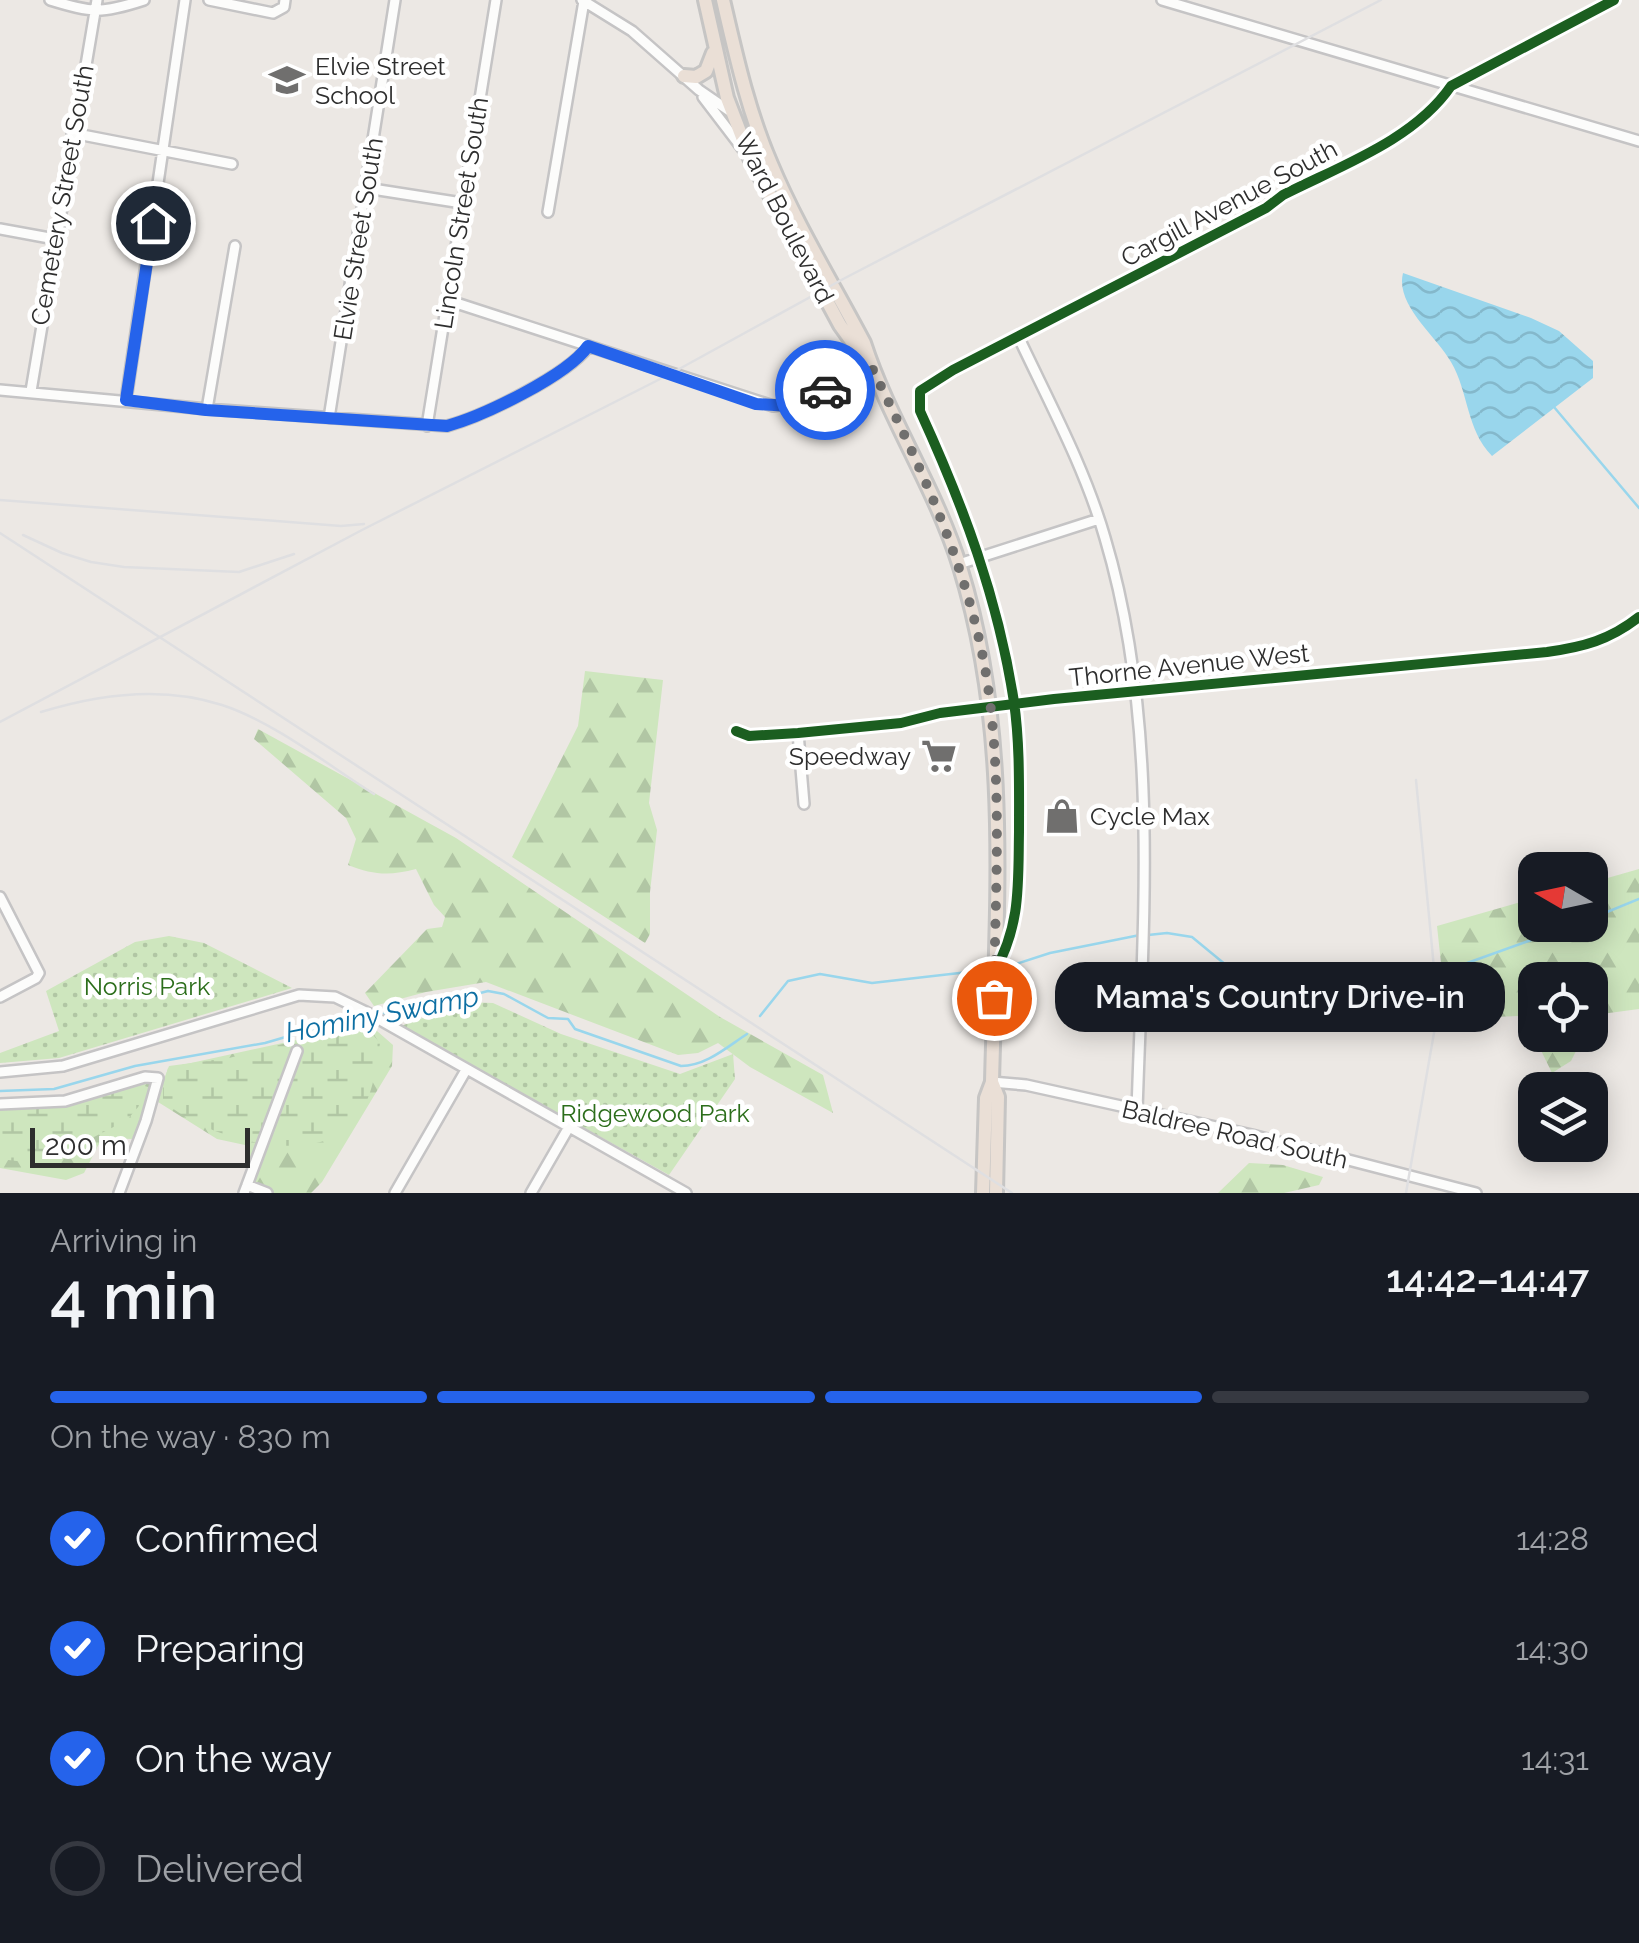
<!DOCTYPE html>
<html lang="en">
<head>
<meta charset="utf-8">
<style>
  :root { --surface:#171b24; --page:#20242c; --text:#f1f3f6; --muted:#9ea1a6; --line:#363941; --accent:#2563eb }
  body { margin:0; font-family:Raleway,sans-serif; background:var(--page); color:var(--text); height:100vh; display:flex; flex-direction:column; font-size:38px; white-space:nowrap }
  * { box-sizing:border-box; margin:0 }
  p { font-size:32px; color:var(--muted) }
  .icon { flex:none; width:55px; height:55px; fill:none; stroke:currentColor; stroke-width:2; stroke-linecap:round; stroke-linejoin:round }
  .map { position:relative; height:1193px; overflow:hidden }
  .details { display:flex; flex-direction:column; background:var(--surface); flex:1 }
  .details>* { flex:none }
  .needle { width:65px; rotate:279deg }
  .fabs { position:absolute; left:1518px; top:852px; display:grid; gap:20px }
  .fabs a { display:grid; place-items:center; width:90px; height:90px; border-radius:20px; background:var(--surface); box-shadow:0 5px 25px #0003; font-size:50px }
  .scale { position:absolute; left:30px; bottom:25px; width:220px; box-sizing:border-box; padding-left:10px; border:5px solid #2e2e2e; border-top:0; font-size:28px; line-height:35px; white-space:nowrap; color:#2e2e2e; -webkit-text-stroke:8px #fff; paint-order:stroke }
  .pin { position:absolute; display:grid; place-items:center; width:85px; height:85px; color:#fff; margin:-42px; border:5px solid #fff; border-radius:50%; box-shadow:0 2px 10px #0007 }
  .courier { position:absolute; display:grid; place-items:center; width:100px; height:100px; margin:-50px; border:8px solid #2563eb; border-radius:50%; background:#fff; color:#222; box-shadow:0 2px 12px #0007 }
  .bubble { position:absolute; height:70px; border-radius:30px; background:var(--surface); box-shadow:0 5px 25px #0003; font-size:32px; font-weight:600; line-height:70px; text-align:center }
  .summary em { font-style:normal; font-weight:600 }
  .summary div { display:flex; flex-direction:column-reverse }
  .summary { display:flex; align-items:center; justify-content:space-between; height:170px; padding:0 50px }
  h1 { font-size:65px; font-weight:600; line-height:75px }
  .bar { display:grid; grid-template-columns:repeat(4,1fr); gap:15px 10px; align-content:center; height:120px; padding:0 50px }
  .bar i { height:12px; border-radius:8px; background:var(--line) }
  .bar .selected { background:var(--accent) }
  .bar p { grid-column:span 4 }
  ol { padding:0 50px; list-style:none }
  li { display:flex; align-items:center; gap:30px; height:110px }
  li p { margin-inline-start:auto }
  li .icon { padding:10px; border-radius:50%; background:var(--accent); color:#fff; stroke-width:4 }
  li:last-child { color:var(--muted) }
  li i { width:55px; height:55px; border:5px solid var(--line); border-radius:50% }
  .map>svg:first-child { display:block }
</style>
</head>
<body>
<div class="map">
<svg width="1639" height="1193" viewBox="0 0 1639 1193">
  <defs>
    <pattern id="forest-firs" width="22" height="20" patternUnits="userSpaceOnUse" patternTransform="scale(2.5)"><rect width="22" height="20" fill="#cee6be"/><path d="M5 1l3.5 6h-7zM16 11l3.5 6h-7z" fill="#b1c6a4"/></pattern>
    <pattern id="wetland-marsh" width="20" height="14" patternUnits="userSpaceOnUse" patternTransform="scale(2.5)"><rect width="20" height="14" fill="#cee6be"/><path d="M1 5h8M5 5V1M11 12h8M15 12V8" fill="none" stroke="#b1c6a4"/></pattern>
    <pattern id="park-dots" width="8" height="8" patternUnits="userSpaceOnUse" patternTransform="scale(2.5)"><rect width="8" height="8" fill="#cee6be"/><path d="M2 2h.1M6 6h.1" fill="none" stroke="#b1c6a4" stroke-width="1.8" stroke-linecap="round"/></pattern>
    <pattern id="water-waves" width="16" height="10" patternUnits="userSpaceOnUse" patternTransform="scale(2.5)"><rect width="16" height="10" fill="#99d6ec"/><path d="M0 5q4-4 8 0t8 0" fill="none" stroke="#84b8cb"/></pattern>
  </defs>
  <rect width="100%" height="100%" fill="#ece8e4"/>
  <path fill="url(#forest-firs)" d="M585 671 663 680 649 803 657 830 650 892V934L645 943 512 857 578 726Z
    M258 729 456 838 720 1017 823 1075 833 1113 750 1067 718 1043 698 1053 678 1055 486 982 426 992 374 1006 365 993 427 929 442 927 445 917 434 905 416 869C390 876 373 875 348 865L356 839 346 818 254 739Z
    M1639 869V1009L1594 1015 1590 1023V980H1535V1035H1584L1571 1061 1552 1073 1535 1038 1518 1016 1447 1019 1437 926 1535 898V925H1590V883Z
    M369 1024 393 1045 392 1066 322 1182 311 1193H267L247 1185 249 1151 245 1145 217 1139 158 1102 168 1068Z
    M149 1082 153 1085 152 1095 132 1139 102 1138 84 1173 66 1180 0 1168V1111L111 1094Z
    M1249 1163 1283 1165 1323 1177 1319 1185 1284 1193H1218Z"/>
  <path fill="url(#wetland-marsh)" d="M363 1023 380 1043C375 1076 371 1112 342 1132 298 1164 198 1135 163 1100V1082L169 1066 229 1058Z
    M138 1084 148 1087 150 1093 127 1120 94 1137 77 1154 25 1162 0 1159V1104L69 1100Z"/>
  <path fill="url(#park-dots)" d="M169 936 204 943 292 988 59 1058 0 1063V1053L59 1031 46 991 135 942Z
    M466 1002 493 1003 561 1034 680 1074 733 1054 735 1079 669 1175 401 1026Z"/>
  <path fill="url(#water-waves)" d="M1403 273 1531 318 1559 331 1593 361V378L1492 456C1466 429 1469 393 1451 362 1436 336 1395 305 1403 273Z"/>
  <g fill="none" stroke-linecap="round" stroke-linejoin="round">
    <path stroke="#99d6ec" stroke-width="2.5" d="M1554 407 1639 508
      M1590 919 1639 899
      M1148 935 1167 933 1192 937 1266 998 1301 1018 1317 1021 1365 1013 1415 988 1441 985 1456 967 1573 925
      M1010 966 1050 953 1140 935
      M377 1015 438 1004 488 991 504 994 548 1018 568 1019 575 1029 681 1066C706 1066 727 1047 747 1034
      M760 1016 788 981 820 974 872 983 977 971
      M0 1091 54 1089 135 1066 265 1043 330 1024 370 1017"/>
    <defs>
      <path id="minor" d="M50 0C93 13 101 14 144 0
        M209 0 273 13 284 7 285 0
        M582 0 632 31 699 90 731 112
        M1162 0 1639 141
        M703 97 745 152
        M72 133 232 164
        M366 188 462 203
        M548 212 584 1
        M0 229 55 239
        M447 300 773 406 800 402 872 368
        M1018 336C1049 402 1085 468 1105 538 1160 722 1143 921 1137 1111
        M0 390 207 409 447 426C483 416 566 376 588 347
        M31 391 97 0
        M126 400 185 0
        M207 409 235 246
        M329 418 395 0
        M427 426 496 0
        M959 564 1099 519
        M736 731 749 736 798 733 901 723 940 713 1054 699 1547 652C1583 647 1610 640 1639 617
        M798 733 804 804
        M0 897 39 973 36 978 0 997
        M997 967C1020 924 1018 881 1019 833 1019 790 1020 745 1014 702 999 599 963 505 920 411V391L953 370 1266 208 1283 195C1340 166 1414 140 1451 86L1614 0
        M0 1072 63 1066 299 995 335 997 366 1012 686 1193
        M992 1082 1026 1085 1252 1135 1476 1193
        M0 1104 65 1101 145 1077 158 1078 146 1121 119 1193
        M247 1185 267 1193
        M244 1193 297 1051
        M395 1193 466 1070
        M531 1193 569 1127"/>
      <path id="highway" d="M705 0 727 98 750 158 840 325 868 364
        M723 0C736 56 748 111 771 164 797 226 833 284 864 343 889 420 936 489 960 567 1012 734 996 911 992 1082L986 1098 983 1193
        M684 76 696 77 706 71 713 53
        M992 1082 998 1097 996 1193"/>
    </defs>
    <use href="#minor" stroke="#c5c4c5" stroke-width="14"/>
    <use href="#highway" stroke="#c6c5c4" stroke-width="18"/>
    <use href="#minor" stroke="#fcfcfb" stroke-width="9"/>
    <use href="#highway" stroke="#eadfd6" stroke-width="12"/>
    <path stroke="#dfdfe1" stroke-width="2.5" d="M0 500 341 526 364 524
      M0 533 1012 1193
      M23 535 62 553 91 562 124 567 239 572 294 554
      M41 712C99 694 164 686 222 705 274 722 328 765 374 794
      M0 722 362 530 670 374 845 278 1381 0
      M1406 1193 1438 1010 1416 780"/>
    <defs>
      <path id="cycleway" d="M736 731 749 736 798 733 901 723 940 713 1054 699 1547 652C1583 647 1610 640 1639 617
        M994 973C1021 924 1018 886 1019 832 1019 789 1020 744 1014 702 998 598 963 505 920 411V391L953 370 1266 208 1283 195C1340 166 1414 140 1451 86L1614 0"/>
    </defs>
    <use href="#cycleway" stroke="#fff" stroke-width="16"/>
    <use href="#cycleway" stroke="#1b5e20" stroke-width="10"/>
  </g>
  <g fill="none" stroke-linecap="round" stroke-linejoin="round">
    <path stroke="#706f6e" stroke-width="10" stroke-dasharray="0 18" d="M825 390 872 368C921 468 969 568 987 680 1003 785 995 893 994 998"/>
    <path stroke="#2563eb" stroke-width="12" d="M153 223 126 400 206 410 447 426C483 416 567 376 588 346L756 404 790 406 825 390"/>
  </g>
  <defs>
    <symbol id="school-bare" viewBox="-9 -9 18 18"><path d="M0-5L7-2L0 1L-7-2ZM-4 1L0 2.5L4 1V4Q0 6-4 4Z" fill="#706f6e" stroke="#fff" stroke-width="2.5" paint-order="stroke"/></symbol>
    <symbol id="supermarket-bare" viewBox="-9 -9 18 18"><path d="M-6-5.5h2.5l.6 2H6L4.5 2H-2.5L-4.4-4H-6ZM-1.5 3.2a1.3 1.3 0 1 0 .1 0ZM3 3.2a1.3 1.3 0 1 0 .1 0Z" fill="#706f6e" stroke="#fff" stroke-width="2.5" paint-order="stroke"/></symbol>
    <symbol id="shop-bare" viewBox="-9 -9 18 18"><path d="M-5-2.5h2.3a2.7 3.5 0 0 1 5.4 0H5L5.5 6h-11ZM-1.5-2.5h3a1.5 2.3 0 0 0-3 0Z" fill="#706f6e" stroke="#fff" stroke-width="2.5" paint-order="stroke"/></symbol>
  </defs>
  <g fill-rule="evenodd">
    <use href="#school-bare" x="262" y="55" width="50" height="50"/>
    <use href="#supermarket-bare" x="914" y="731" width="50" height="50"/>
    <use href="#shop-bare" x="1037" y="791" width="50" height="50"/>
  </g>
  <g text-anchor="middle" stroke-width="9" stroke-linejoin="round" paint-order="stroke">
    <g font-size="25" fill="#2e2e2e" stroke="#fff" text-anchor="start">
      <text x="315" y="75">Elvie Street<tspan x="315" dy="29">School</tspan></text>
      <text x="911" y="765" text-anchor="end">Speedway</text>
      <text x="1090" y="825">Cycle Max</text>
    </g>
    <g font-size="25" fill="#2e2e2e" stroke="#fff">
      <text transform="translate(62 195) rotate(-80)" y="9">Cemetery Street South</text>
      <text transform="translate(1229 203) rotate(-28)" y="9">Cargill Avenue South</text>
      <text transform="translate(461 213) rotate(-81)" y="9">Lincoln Street South</text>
      <text transform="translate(785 218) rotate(63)" y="9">Ward Boulevard</text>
      <text transform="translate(358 239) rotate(-81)" y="9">Elvie Street South</text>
      <text transform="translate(1189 665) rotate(-6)" y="9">Thorne Avenue West</text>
      <text transform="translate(1235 1134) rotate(13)" y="9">Baldree Road South</text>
    </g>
    <g font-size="25" fill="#2c6e1b" stroke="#fff">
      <text x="147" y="995">Norris Park</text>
      <text x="655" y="1122">Ridgewood Park</text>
    </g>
    <g font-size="28" font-style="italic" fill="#0d6fa3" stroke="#fff">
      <text transform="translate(382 1014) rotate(-11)" y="10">Hominy Swamp</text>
    </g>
  </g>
</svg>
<div class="fabs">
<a><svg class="needle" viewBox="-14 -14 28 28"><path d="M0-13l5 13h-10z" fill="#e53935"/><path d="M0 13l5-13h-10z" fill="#9ea1a6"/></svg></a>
<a><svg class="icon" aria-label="locate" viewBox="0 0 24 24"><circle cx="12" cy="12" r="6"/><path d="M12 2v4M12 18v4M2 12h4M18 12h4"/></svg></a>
<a><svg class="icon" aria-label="layers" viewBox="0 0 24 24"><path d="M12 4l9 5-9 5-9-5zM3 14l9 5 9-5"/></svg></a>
</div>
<div class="scale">200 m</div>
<div class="pin" style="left:994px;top:998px;background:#ea580c"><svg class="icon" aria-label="bag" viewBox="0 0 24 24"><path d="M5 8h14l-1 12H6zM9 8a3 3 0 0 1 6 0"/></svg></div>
<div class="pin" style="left:153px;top:223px;background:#1f2937"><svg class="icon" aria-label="home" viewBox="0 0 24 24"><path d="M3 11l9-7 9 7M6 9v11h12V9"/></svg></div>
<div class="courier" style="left:825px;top:390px"><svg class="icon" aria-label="car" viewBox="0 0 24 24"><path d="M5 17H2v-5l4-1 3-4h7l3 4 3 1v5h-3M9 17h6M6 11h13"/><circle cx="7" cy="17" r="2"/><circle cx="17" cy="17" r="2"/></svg></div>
<div class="bubble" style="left:1055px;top:962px;width:450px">Mama's Country Drive-in</div>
</div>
<section class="details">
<div class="summary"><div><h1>4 min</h1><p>Arriving in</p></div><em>14:42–14:47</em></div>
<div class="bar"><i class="selected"></i><i class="selected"></i><i class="selected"></i><i></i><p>On the way · 830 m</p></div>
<ol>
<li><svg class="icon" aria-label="check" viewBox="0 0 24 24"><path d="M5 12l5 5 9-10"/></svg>Confirmed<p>14:28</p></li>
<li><svg class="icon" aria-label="check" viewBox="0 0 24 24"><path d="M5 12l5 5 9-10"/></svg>Preparing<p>14:30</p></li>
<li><svg class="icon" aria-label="check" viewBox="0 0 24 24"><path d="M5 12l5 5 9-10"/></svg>On the way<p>14:31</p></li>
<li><i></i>Delivered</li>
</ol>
</section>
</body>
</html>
